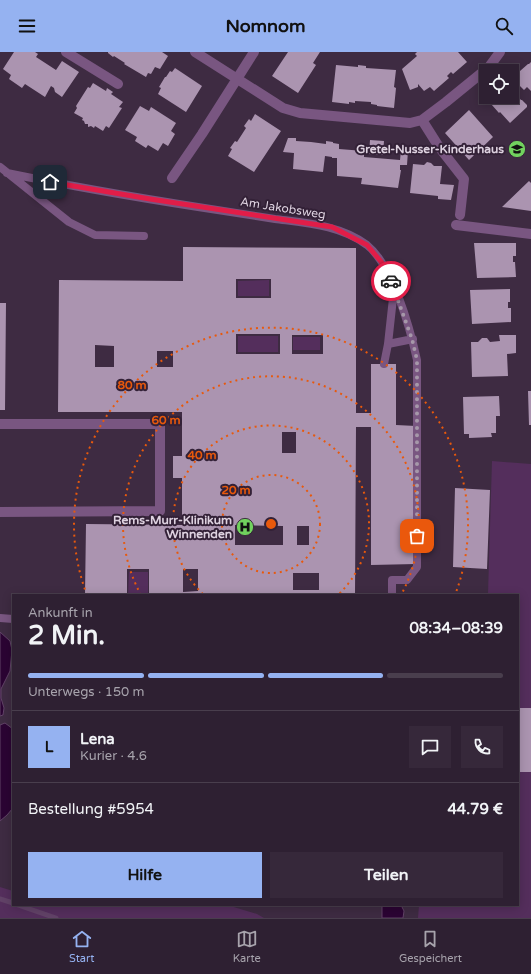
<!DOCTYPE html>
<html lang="de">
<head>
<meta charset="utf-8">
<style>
  :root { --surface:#2e2032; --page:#36283a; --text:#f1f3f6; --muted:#a7a3ac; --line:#493e4d; --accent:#95b2f1 }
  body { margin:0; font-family:"Varela Round",sans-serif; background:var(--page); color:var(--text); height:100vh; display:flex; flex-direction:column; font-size:15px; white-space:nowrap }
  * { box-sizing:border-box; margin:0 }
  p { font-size:13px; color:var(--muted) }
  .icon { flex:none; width:22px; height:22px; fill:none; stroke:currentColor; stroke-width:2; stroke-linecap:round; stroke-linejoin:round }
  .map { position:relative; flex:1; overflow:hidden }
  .drawer { position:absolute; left:12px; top:542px; width:507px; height:312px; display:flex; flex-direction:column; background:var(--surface); border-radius:0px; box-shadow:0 2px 10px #0003,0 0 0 1px var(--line) }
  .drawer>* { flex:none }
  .controls { position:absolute; left:479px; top:12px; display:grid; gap:8px }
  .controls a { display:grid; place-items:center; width:40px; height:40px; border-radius:0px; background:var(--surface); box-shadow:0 2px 10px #0003,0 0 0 1px var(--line); font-size:20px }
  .pin { position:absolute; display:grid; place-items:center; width:34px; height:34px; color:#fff; margin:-17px; border-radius:8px; box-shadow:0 2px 6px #0006 }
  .courier { position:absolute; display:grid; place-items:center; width:40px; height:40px; margin:-20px; border:3px solid #e11d48; border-radius:50%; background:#fff; color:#222; box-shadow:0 1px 5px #0007 }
  .head em { font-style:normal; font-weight:800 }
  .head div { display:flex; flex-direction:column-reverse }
  .head { display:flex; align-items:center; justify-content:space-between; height:68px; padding:0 16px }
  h1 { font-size:26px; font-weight:800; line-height:30px }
  .bar { display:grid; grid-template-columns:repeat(4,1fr); gap:6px 4px; align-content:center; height:48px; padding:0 16px }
  .bar i { height:5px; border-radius:3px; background:var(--line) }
  .bar .current { background:var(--accent) }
  .bar p { grid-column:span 4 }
  .line { display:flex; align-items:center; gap:10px; padding:0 16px; border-top:1px solid var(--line) }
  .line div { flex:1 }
  .round { display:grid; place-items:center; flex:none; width:42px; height:42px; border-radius:0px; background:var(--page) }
  .primary-button { display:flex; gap:8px; margin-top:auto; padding:8px 16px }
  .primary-button a { flex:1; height:46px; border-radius:0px; background:var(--accent); color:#111; font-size:16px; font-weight:800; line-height:46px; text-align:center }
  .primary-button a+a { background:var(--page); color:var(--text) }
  header { display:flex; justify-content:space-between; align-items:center; height:52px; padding:0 16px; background:var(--accent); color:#111; font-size:18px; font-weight:800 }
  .tab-bar { display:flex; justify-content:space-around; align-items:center; height:56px; border-top:1px solid var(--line); background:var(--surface); font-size:11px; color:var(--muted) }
  .tab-bar a { display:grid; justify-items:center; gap:2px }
  .tab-bar .current { color:var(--accent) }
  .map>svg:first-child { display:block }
</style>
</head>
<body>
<header><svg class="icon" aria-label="menu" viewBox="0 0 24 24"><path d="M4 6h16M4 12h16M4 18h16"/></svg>Nomnom<svg class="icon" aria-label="search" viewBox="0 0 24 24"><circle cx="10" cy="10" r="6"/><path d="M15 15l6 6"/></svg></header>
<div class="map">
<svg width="531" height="866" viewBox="0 0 531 866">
  <rect width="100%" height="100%" fill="#3e2b42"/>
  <path fill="#542e5c" d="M269 228V244H238V229Z
    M238 284H278V300H238Z
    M293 285H320V298H293Z
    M492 409 531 412V866H418L419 853H518V543H403V541L488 542Z
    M129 520H148V543H128Z
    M0 835 13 839V853H227L257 862 264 866H0Z"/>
  <path fill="#2b0433" stroke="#614267" d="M0 580 10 589 12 598 10 619 1 637V646L4 656 3 663 0 664Z
    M5 671 13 677V756L7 763 0 769V673Z
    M382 853H401L404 859 403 866H382Z"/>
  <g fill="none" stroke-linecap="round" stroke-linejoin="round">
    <path stroke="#614267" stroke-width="5" d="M0 847 13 851
      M18 853 56 866"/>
  </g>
  <path fill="#ab94b0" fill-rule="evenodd" d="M14 0H35L38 2 36 5 56 18 62 9 79 20 62 45 55 40 54 36 51 34 45 45 25 32 22 36 9 27 11 23 3 17Z
    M108 0H162L168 4 160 17 155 15 151 22 148 21 146 25 124 12 125 11 114 4 113 5 108 1Z
    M288 0H320L313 11 316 13 298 41 272 24Z
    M417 0H458L467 10 453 22 451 20 447 24 449 26 434 39 430 35 424 39 418 32V35L410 38 402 17 417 4 415 2Z
    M531 10V39L527 35 524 38 512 26 528 12H529Z
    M336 13 358 15V13L366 14V16L396 18 394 35 396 36 394 56 377 54V53L371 52V50L355 49V51L349 50V52L332 50Z
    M175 16 202 34 186 60 158 42 161 36 159 35 165 25H166L170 19 172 20Z
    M93 31 106 39 107 36 113 40 111 42 123 50 119 55 122 56 109 76 106 74 103 79 95 74 94 76 91 74 88 75V72H85L84 69 82 68 83 66 74 61 77 56 76 54 88 35 90 36Z
    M512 38 521 48H522L527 53V55L510 71 500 60 499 61 484 44 486 42V45H512Z
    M140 54 149 59 151 55 176 71 171 79 175 82 168 94 163 91 158 99 148 93 146 96 135 89 137 85 125 78Z
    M469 58 493 85 469 108 445 81Z
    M255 62 281 79 254 120 228 104 232 97 230 96 235 89 237 90 246 76 244 74 249 67 251 69Z
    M288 86H296V89L311 90 326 92V89L333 90V91L339 92V97L364 99V105L400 108 401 98 408 99 407 113H400V118H401L398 136 361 132 362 126 337 124V106H332V105L325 104 323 120 293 117 294 101 283 100Z
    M370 88 384 89 383 103 369 102Z
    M427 110 431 111 434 114H442L440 132 454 133 451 148 438 147V144L410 141 413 112 424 113Z
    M529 129 531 131V159L502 155Z
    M474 191H516V204H513V210H515L516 225 477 226Z
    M183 195 356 196V361H371V312H396V373L416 374V512L371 513V375H356L355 543H149V517H127V543H85L86 472 182 473V426H173V404H182V360H58L59 228 183 229ZM236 227H271V246H236ZM236 282H280V302H236ZM292 283H323V302H292ZM95 293 114 294V315H95ZM157 299H173V315H157ZM282 380H296V401H282ZM235 473 283 474V493H235ZM297 474H309V493H297ZM183 517H198V539L183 540ZM293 521H319V538H293Z
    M510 237V250H508V256H511V270L472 272 470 238Z
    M0 251H6L5 358H0Z
    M499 283H516V301L507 302 508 324 472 325 471 290H478L482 286H487L490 290 500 289Z
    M528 339H531V373H529Z
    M499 344 500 364H496V381H491L492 385 469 386V382H464L463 345Z
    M455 436 490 438 487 517 453 515Z
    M518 656H531V720H518Z"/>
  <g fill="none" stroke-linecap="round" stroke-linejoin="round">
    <path stroke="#795681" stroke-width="8" d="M0 115 69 170 95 183 144 184
      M7 121C70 134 134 145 198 155 223 159 249 163 275 167 306 171 341 173 367 193 393 214 410 276 417 308V515L407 528H392V543
      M388 292 413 287
      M384 312 388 292 394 237
      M0 566 13 567"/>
    <path stroke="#795681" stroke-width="10" d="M66 0 118 32
      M195 0 283 56 300 61 410 71 422 68 446 50 489 15 500 0
      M422 68 439 95 464 127 460 163
      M172 126 202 82 254 0
      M456 173 531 182
      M0 372H160V459L0 460"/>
  </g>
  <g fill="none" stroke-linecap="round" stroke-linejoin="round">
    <path stroke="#a698a9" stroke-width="4" stroke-dasharray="0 7.2" d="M391 229 412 287 417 308V484"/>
    <path stroke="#e11d48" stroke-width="5" d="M50 130 150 147 332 175 367 193 383 212 391 229"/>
  </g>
  <g fill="none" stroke="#e8590c" stroke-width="2" stroke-dasharray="2 4">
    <circle cx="271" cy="472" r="49"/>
    <path d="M203 542A98 98 0 1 1 339 542"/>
    <path d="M141 543A148 148 0 1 1 401 543"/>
    <path d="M87 543A197 197 0 1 1 455 543"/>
  </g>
  <defs>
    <symbol id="school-disc" viewBox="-11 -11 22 22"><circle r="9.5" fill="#71d25e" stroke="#332137"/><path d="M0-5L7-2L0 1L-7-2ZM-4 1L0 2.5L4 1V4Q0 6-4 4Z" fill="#111"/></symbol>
    <symbol id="hospital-disc" viewBox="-11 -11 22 22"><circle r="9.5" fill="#71d25e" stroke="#332137"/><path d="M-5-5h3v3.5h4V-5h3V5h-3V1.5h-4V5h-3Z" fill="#111"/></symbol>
  </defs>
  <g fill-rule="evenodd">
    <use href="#school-disc" x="507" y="87" width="20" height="20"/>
    <use href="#hospital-disc" x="235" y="465" width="20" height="20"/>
  </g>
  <g text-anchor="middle" stroke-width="4" stroke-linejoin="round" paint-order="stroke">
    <g font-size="12" font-weight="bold" fill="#ded2e0" stroke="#332137" text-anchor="end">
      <text x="504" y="101">Gretel-Nusser-Kinderhaus</text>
      <text x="232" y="472">Rems-Murr-Klinikum<tspan x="232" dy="14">Winnenden</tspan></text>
    </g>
    <g font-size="12" fill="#ded2e0" stroke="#332137">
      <text transform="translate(283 156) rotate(9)" y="4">Am Jakobsweg</text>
    </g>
  </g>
  <circle cx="271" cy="472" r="6" fill="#e8590c" stroke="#332137" stroke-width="2"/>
  <g font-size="12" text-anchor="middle" font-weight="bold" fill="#e8590c" stroke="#332137" stroke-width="4" stroke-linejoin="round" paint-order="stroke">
    <text x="132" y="337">80 m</text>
    <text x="166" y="372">60 m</text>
    <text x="202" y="407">40 m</text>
    <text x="236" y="442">20 m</text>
  </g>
</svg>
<div class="controls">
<a><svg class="icon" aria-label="locate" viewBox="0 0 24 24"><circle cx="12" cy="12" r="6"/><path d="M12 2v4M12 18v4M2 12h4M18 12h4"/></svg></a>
</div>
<div class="pin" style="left:417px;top:484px;background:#ea580c"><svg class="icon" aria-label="bag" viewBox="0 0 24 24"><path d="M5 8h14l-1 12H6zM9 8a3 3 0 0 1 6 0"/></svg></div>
<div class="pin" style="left:50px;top:130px;background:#1f2937"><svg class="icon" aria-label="home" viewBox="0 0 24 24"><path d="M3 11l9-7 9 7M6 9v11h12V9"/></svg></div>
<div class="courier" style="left:391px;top:229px"><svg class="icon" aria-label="car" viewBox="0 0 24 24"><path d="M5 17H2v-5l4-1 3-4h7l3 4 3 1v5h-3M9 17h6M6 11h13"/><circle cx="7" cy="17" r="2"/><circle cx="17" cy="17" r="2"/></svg></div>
<section class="drawer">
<div class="head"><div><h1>2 Min.</h1><p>Ankunft in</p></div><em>08:34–08:39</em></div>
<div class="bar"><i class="current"></i><i class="current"></i><i class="current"></i><i></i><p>Unterwegs · 150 m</p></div>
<div class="line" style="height:72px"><b class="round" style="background:var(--accent);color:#111">L</b><div><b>Lena</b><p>Kurier · 4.6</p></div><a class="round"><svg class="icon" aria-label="chat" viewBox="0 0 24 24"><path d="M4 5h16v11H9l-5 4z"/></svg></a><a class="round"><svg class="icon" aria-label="phone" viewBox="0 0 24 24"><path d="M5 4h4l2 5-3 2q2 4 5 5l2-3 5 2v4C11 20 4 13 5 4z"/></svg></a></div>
<div class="line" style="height:52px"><div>Bestellung #5954</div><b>44.79 €</b></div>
<div class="primary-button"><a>Hilfe</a><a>Teilen</a></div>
</section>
</div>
<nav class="tab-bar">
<a class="current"><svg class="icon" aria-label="home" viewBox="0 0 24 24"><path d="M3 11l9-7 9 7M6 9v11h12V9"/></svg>Start</a>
<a><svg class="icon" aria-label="map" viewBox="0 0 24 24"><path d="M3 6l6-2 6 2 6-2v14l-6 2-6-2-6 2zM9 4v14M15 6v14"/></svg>Karte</a>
<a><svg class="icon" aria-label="saved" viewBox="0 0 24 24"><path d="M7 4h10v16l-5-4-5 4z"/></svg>Gespeichert</a>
</nav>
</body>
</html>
